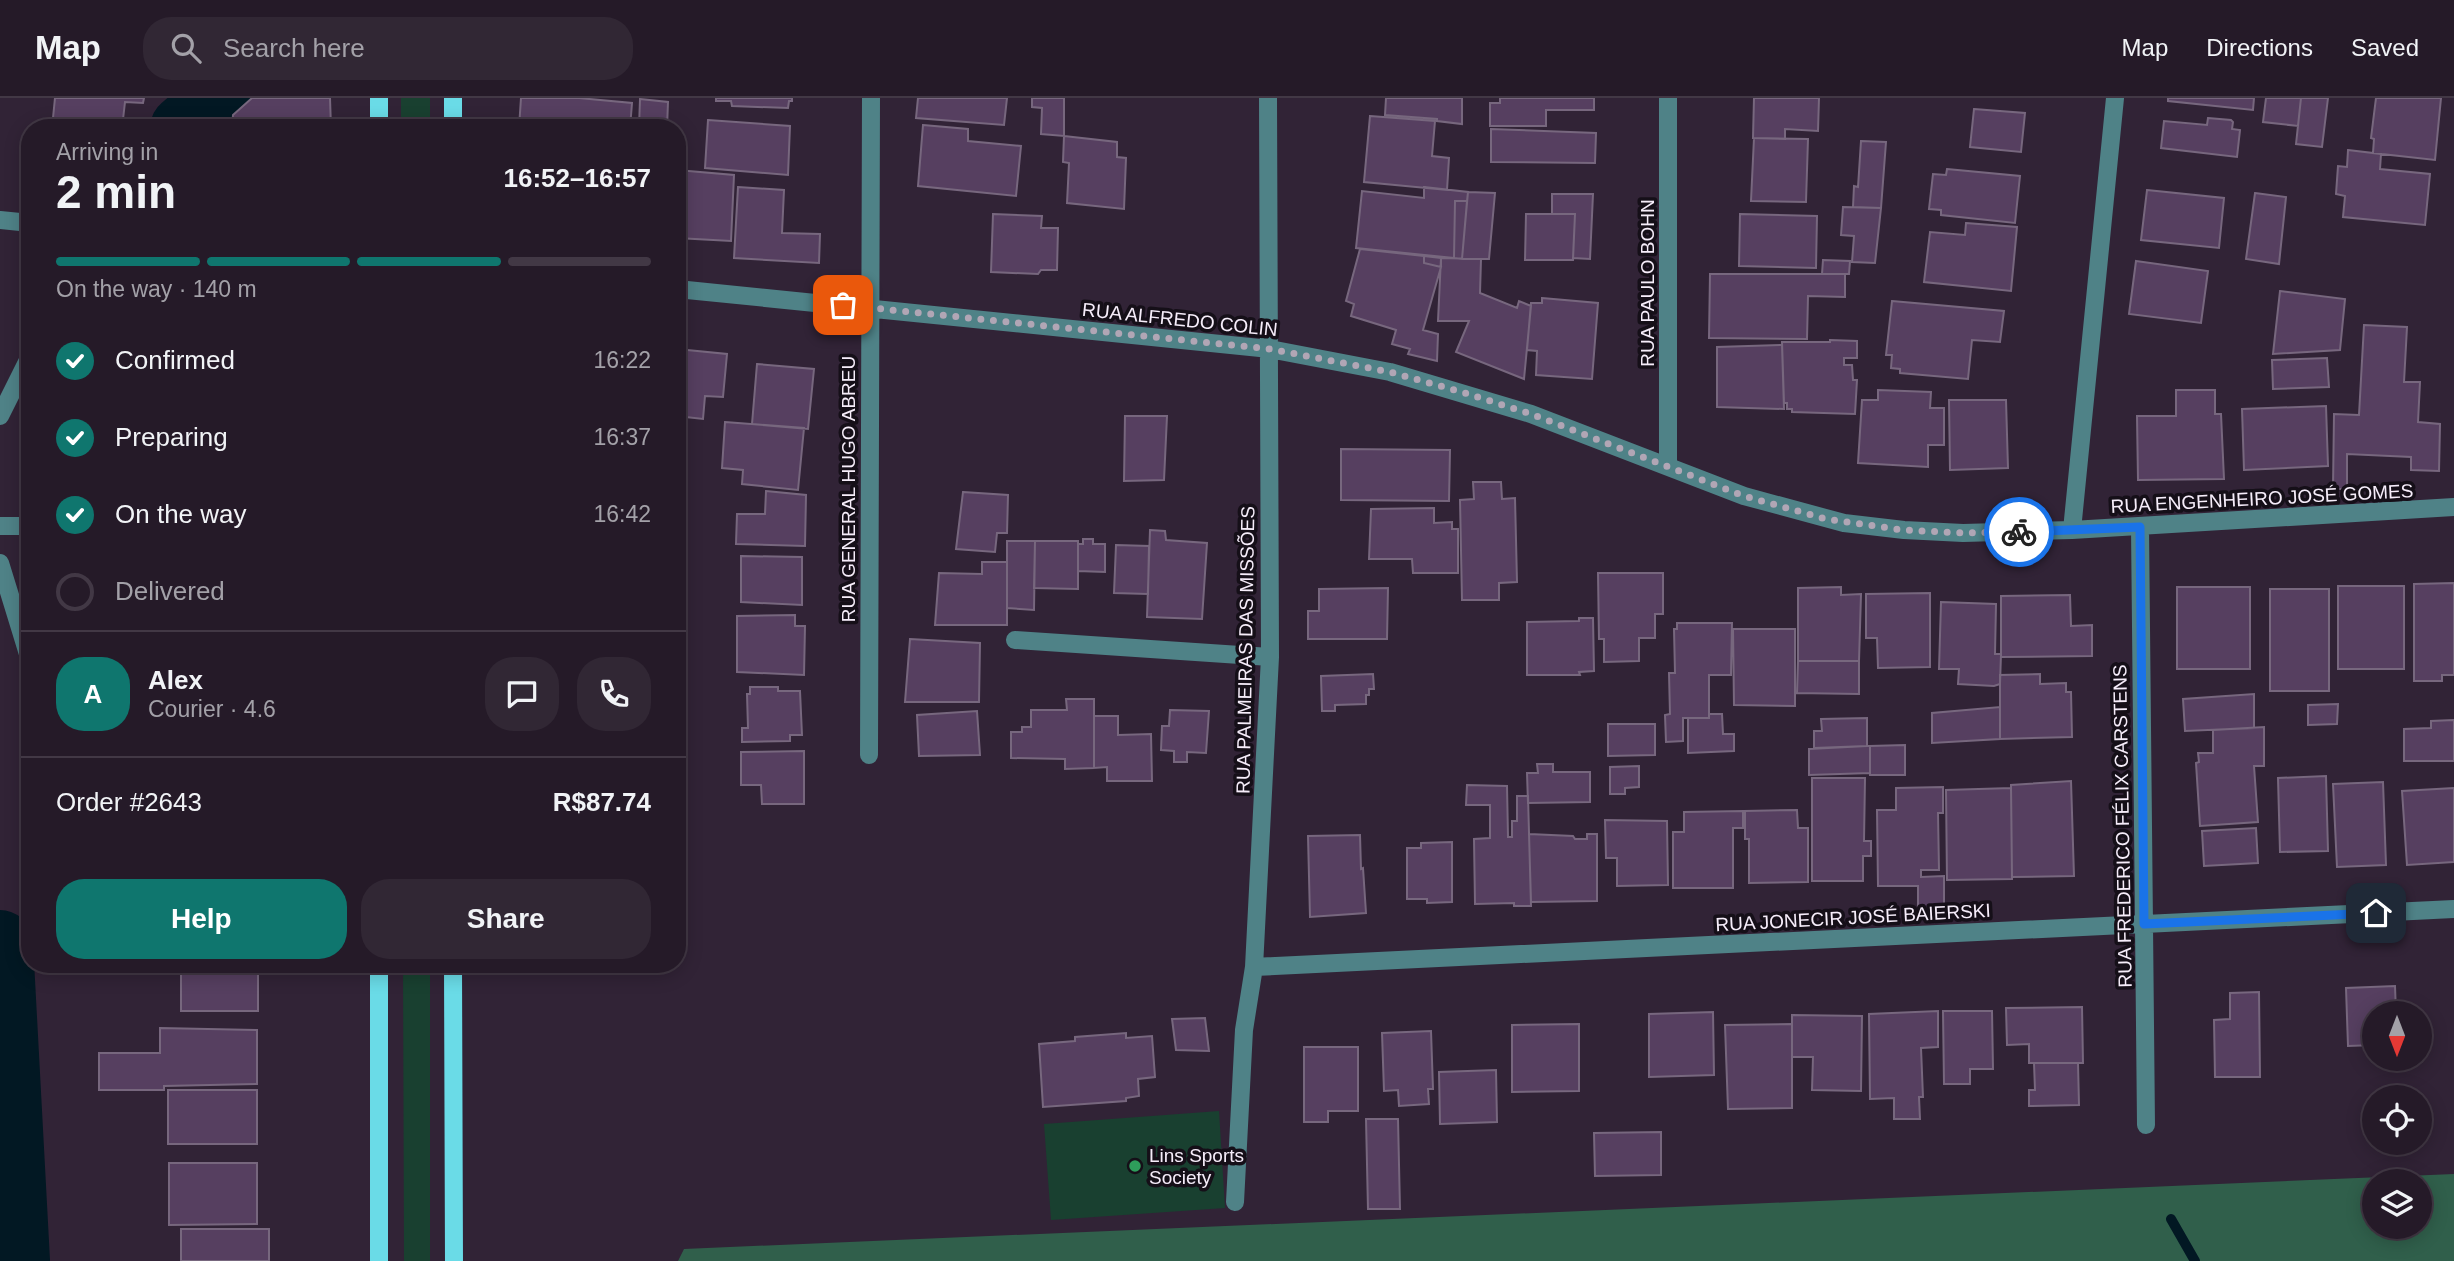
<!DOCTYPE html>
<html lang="en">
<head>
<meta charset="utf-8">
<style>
  :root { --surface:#251a28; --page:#312734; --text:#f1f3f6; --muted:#a3a1a8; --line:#423845; --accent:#0f766e }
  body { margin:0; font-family:Arial,sans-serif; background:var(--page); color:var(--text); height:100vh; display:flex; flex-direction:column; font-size:26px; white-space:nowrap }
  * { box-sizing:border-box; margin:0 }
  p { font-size:23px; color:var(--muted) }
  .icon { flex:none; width:38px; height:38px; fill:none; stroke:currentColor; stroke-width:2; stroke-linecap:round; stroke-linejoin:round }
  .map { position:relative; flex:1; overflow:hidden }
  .drawer { position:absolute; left:21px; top:21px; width:665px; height:854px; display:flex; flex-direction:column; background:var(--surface); border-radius:28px; box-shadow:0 4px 18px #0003,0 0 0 2px var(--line) }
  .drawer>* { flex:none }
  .needle { width:46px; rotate:180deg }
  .controls { position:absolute; left:2362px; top:903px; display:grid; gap:14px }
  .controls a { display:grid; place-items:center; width:70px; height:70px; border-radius:50%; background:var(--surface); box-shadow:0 4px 18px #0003,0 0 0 2px var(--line); font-size:35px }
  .pin { position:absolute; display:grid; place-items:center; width:60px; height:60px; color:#fff; margin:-30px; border-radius:14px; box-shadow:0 4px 10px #0006 }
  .courier { position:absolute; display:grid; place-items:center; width:70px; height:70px; margin:-35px; border:5px solid #1a73e8; border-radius:50%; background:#fff; color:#222; box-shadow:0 2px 9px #0007 }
  .head em { font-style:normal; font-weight:700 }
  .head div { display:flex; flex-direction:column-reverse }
  .head { display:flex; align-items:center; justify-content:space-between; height:119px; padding:0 35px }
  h1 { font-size:46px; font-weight:700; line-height:52px }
  .bar { display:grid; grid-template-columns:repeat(4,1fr); gap:10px 7px; align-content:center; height:84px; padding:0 35px }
  .bar i { height:9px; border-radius:5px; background:var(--line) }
  .bar .current { background:var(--accent) }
  .bar p { grid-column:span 4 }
  .line { display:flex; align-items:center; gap:18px; padding:0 35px; border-top:2px solid var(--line) }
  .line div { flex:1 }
  .round { display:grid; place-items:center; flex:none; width:74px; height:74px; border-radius:28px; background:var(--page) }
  ol { padding:0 35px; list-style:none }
  li { display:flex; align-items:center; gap:21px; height:77px }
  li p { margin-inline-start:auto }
  li .icon { padding:7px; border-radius:50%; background:var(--accent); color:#fff; stroke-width:4 }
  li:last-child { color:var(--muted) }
  li i { width:38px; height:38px; border:4px solid var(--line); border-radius:50% }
  .primary-button { display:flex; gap:14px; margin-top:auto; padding:14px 35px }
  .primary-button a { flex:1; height:80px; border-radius:28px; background:var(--accent); color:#fff; font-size:28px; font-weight:700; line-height:80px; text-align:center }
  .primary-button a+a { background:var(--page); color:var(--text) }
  header { display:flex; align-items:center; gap:42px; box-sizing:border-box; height:98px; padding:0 35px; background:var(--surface); border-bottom:2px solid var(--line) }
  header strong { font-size:33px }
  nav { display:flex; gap:38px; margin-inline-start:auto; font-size:24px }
  .search { width:490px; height:63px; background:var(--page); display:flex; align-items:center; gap:18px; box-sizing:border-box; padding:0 24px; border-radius:28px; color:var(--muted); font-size:26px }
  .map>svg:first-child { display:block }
</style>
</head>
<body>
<header>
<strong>Map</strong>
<div class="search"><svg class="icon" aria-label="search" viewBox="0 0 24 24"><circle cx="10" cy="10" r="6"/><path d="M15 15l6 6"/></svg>Search here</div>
<nav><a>Map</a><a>Directions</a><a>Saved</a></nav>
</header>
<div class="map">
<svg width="2454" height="1163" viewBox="0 0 2454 1163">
  <rect width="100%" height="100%" fill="#312336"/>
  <path fill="#194030" d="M401 0H430V30H401Z
    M403 866H430V1163H404Z
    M1219 1013 1225 1110 1051 1122 1044 1026Z"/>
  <path fill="#305f4b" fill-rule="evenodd" d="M2454 1076V1163H678L684 1151ZM2375 1083H2420V1129H2375Z"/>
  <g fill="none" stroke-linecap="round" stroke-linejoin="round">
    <path stroke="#021823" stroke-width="10" d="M2171 1121 2195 1163"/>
    <path stroke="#021823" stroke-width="66" d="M183 30 219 0
      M0 845 17 1163"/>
  </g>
  <path fill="#563f60" stroke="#77677e" stroke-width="2" d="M55 0H144L143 5 125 4 122 30H52Z
    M252 0H330L331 30H232L233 17Z
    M521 0H579L632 5 630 30H519Z
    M716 0H792V3H789L788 10 732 8 731 3H716Z
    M918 0H1007L1004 27 916 20Z
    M1032 0H1064V38L1041 36 1042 10 1032 9Z
    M1386 0H1462V26L1437 23V21L1385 17Z
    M1500 0H1594V12H1546V28H1490V5H1500Z
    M1754 0H1819L1818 33 1785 31V41L1753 40Z
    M2168 0H2254L2253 12 2168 3Z
    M2266 0H2301L2298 28 2263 24Z
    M2301 0H2328L2322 49 2296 46Z
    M2376 0H2441L2435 62 2373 55 2374 41 2371 40Z
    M640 1 668 4 667 30H639Z
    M1974 11 2025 15 2021 54 1970 49Z
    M1370 18 1435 23 1432 58 1449 60 1447 92 1364 84Z
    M2208 20 2231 22 2233 24 2232 31 2240 32 2237 59 2161 50 2164 23 2207 27Z
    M708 22 790 28 788 77 705 70Z
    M923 27 968 31V43L1021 48 1016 98 918 88Z
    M1491 31 1596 35 1595 65 1491 64Z
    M1064 38 1117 44V59L1126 60 1124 111 1067 105 1069 65 1063 64Z
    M1754 40 1808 41 1806 104 1751 103Z
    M1861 43 1886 44 1881 110 1853 109 1854 88 1858 89Z
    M2348 52 2381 56 2380 71 2430 76 2425 127 2343 119 2345 98 2336 96 2338 68 2347 69Z
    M1947 71 2020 78 2015 125 1941 117V112L1929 111 1933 76 1946 77Z
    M677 72 734 77 731 143 677 140Z
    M738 89 784 92 782 135 820 136 819 165 734 160Z
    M1424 89 1468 94 1467 103H1455L1454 160 1356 150 1362 93 1424 100Z
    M2147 92 2224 100 2219 150 2141 142Z
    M1468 94 1495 95 1489 161H1462Z
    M2255 95 2286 99 2279 166 2246 161Z
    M1552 96H1593L1590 161 1573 160 1575 116H1552Z
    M1455 103H1467L1462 161 1454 160Z
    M1843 109 1881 110 1875 165 1852 164 1854 138 1841 137Z
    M993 116 1042 118 1041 130H1058L1057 172H1041L1038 176 991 174Z
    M1526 116H1575L1573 162H1525Z
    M1740 116 1817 118 1816 170 1739 168Z
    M1966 125 2017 129 2011 193 1924 184 1930 134 1965 137Z
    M1360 151 1424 158V165L1441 169 1423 232 1438 236 1437 263 1408 256 1410 251 1392 246 1396 232 1351 218 1354 206 1346 203Z
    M1424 158 1441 160V169L1424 165Z
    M1441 160 1481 161 1480 195 1517 210 1519 203 1531 208 1524 281 1456 254 1469 223H1438Z
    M1823 162 1850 163 1849 176H1822Z
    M2136 163 2208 173 2201 225 2129 216Z
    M1710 176H1845V199L1808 198 1807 241 1709 240Z
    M2280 193 2345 201 2340 252 2273 256Z
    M1542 200 1598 205 1592 281 1536 277 1537 253 1527 252 1531 205H1542Z
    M1892 203 2004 213 2000 244 1972 242 1968 281 1900 275V271L1891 270 1892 257H1886Z
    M2364 227 2407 229 2404 284H2420L2418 324 2440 326 2439 373 2411 372V359L2347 356V391H2333L2334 316 2359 317Z
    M1830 242 1857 243V260H1844V267H1852L1853 282H1857L1855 316 1792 314V311H1787V305H1784L1782 244H1830Z
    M1782 247 1784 311 1717 309V249Z
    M677 251 727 256 723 299 705 298 703 321 677 318Z
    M2327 260 2329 289 2273 291 2272 262Z
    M757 266 814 271 808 331 752 326Z
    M1878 292 1931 294 1930 310H1944V347H1928V369L1858 365 1862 302H1878Z
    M2176 292H2215V316H2221L2224 381 2138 382 2137 318H2176Z
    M1949 302H2006L2008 370 1950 372Z
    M2326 308 2328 368 2244 372 2242 311Z
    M1125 318H1167L1164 382 1124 383Z
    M725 324 804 330 798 392 742 386 743 372 722 370Z
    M1341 351 1450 352 1449 403 1341 402Z
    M1473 384H1501L1502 401 1515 400 1517 484 1499 485V502H1462L1460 402 1474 401Z
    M766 393 806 397 805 448 736 446 737 416H765Z
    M963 394 1008 397 1007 435H997L995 454 956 451Z
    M1434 410V425L1452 424V431H1458V475H1413L1412 461H1369L1371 411Z
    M1150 432 1165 433 1166 442 1207 445 1202 521 1147 519Z
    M1083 441H1093V446H1105V474L1078 473V446H1083Z
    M1007 443H1035L1034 512 1007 510Z
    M1035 443H1078V491L1034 490Z
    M1116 447 1149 448 1148 496 1114 495Z
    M741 458 802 459V507L741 504Z
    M982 464H1007V527H935L939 475 982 476Z
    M1598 475H1663V516H1655V540H1639V563L1604 564V541H1599Z
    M2454 485V577H2442V583H2414V486Z
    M2338 488H2404V571H2338Z
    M1841 489V497L1861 496 1859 563H1798V490Z
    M2177 489H2250V571H2177Z
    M1388 490 1387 541H1308V513H1319V491Z
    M2270 491H2329V593H2270Z
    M1930 495V569L1878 570 1877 540H1866V496Z
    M2070 497 2071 528 2092 527V558L2001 559V498Z
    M1941 504 1996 506 1995 556H2001L2000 586 1994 588 1958 586 1959 571H1939Z
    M795 517V528H805L804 577 737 574V518Z
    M1579 520H1593L1594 573 1579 574 1580 577H1527V524L1579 523Z
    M1677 525H1732L1731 577H1709V620H1683V643L1666 644 1665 617 1670 616 1669 575H1675L1674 531H1677Z
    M1733 531H1795V608L1734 607Z
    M910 541 980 545 979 604H905Z
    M1798 563H1859V596L1797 595Z
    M1373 576 1374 591H1369V597H1366V606L1335 607V613H1322L1321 578Z
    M2040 576V586L2066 585V594H2071L2072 639 2000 641V577Z
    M750 589H778V593H800L802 637H790V643L742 644V630H748L747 596H750Z
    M2254 596V630L2185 633 2183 601Z
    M1066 601H1094V670L1065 671V661L1011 660V634H1022V629H1031V612H1067Z
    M2338 606 2337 626 2308 627V607Z
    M2000 609V641L1932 645V615Z
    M1170 612 1209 613 1206 655 1187 654V664H1174V653L1161 652 1162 628H1169Z
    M977 613 980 657 919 658 917 617Z
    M1709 616H1722L1723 636H1734V653L1688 655V620H1709Z
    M1094 618H1118V637L1151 636 1152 683H1107V669L1094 670Z
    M1867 620V648L1814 650V633H1822L1821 621Z
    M2454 622V663H2404V631L2431 630V623Z
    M1608 626H1655V657L1608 658Z
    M2264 629V668H2254L2258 724 2200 728 2196 665 2199 664 2198 655H2213V632Z
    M1905 647V677H1870V648Z
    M1867 648H1870V675L1809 677V651Z
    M804 653V706H762L761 687H741V654Z
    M1537 666H1553V674H1590V704L1528 705 1527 675H1538Z
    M1639 668V689L1625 690V696H1610V669Z
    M2326 678 2328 753 2280 754 2278 680Z
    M1812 680H1865L1864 743H1871V758H1863V783H1812Z
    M2071 683 2074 778 2012 779 2011 687Z
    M2383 684 2386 767 2337 769 2333 686Z
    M1467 687 1507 688 1508 739H1512V723H1517V698H1528L1531 808H1514V805L1475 806 1474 741 1490 740V707H1466Z
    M1943 689V715H1938L1939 772H1921V779L1944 778V812H1918V788H1878L1877 712H1896V690Z
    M2011 690 2012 781 1947 782 1946 692Z
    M2454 690V764L2407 767 2402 693Z
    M1797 712 1798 730H1808V784L1749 785V741H1745V713Z
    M1743 713V730H1733V790H1673V734H1684V714Z
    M1605 722 1667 723 1668 787 1617 788V760H1606Z
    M2256 730 2258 765 2204 768 2202 733Z
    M1529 736 1573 738 1575 741H1587V736H1597V803L1531 804Z
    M1360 737 1361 771 1363 770 1366 815 1310 819 1308 738Z
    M1452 744V804L1427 805V801H1407V750H1421V745Z
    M181 866H258V913H181Z
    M2395 888 2396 915H2375V947L2348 948 2346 890Z
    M2259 894 2260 979H2215L2214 922 2230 921V895Z
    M2082 909 2083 965H2029V946L2007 947 2006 910Z
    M1938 913V949L1921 950 1923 999H1919L1920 1021H1894V1000L1870 1001 1869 916Z
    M1943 913H1992L1993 971H1970V986H1944Z
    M1713 914 1714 977 1649 979V916Z
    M1792 917 1862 918 1861 993 1812 992 1813 959H1792Z
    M1205 920 1209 953 1176 952 1172 921Z
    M1579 926V993L1512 994V927Z
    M1792 926V1010L1728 1011 1725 927Z
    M160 930 257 932V986L164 988V992H99V955H160Z
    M1431 933 1433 991H1428L1429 1006 1399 1008 1398 992 1384 993 1382 935Z
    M1126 935V940L1152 938 1155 979 1138 981 1139 998 1126 1000V1003L1043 1009 1039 946 1075 943V939Z
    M1304 949H1358V1013H1328V1024H1304Z
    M2034 965H2078L2079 1007 2029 1008V992H2035Z
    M1496 972 1497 1024 1440 1026 1439 974Z
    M168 992H257V1046H168Z
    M1366 1021H1398L1400 1111H1368Z
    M1661 1034V1077L1595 1078 1594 1035Z
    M169 1065H257V1126L169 1127Z
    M181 1131H269V1163H181Z"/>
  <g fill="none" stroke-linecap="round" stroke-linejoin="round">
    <path stroke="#4f8287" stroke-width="18" d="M1668 0V369
      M0 122 30 125
      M677 191 1270 251 1390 274 1531 316 1744 398 1844 425 1904 432 1963 435 2072 432 2454 409
      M0 318 30 258
      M0 428H30
      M2140 429 2146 1027
      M2072 432 2115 0
      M0 465 28 556
      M1015 542 1270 559
      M869 657 871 0
      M1254 869 2454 811
      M1235 1104 1244 932 1254 869 1270 559 1268 0"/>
    <path stroke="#6adbe7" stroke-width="18" d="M379 0V30
      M453 0V30
      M453 866 454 1163
      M379 1163V866"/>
  </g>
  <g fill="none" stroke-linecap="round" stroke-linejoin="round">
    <path stroke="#b1a6b5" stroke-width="7" stroke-dasharray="0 12.6" d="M843 207 1270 251 1390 274 1462 294 1531 316 1744 398 1826 421 1903 432 1963 435 2019 434"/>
    <path stroke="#1a73e8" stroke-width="9" d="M2019 434 2140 429 2144 826 2376 815"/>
  </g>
  <circle fill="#2e9e5b" stroke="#150f18" stroke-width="2.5" cx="1135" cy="1068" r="7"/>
  <g text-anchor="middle" stroke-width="7" stroke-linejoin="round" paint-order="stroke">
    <g font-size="19" fill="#f6edfa" stroke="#150f18">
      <text transform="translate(1647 185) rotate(-90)" y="7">RUA PAULO BOHN</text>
      <text transform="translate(1180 221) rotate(6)" y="7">RUA ALFREDO COLIN</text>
      <text transform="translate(848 391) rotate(-90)" y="7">RUA GENERAL HUGO ABREU</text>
      <text transform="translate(2262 400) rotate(-3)" y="7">RUA ENGENHEIRO JOSÉ GOMES</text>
      <text transform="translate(1245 552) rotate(-89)" y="7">RUA PALMEIRAS DAS MISSÕES</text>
      <text transform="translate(2122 728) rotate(-91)" y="7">RUA FREDERICO FÉLIX CARSTENS</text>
      <text transform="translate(1853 819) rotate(-3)" y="7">RUA JONECIR JOSÉ BAIERSKI</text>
    </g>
    <g font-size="19" fill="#f6edfa" stroke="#150f18" text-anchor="start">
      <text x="1149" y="1064">Lins Sports<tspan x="1149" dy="22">Society</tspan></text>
    </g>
  </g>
</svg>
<div class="controls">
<a><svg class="needle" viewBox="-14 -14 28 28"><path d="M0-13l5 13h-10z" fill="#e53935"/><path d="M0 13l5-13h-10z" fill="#a3a1a8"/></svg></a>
<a><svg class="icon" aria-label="locate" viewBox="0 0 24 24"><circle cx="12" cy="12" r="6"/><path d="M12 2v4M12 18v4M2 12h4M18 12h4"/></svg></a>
<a><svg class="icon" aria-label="layers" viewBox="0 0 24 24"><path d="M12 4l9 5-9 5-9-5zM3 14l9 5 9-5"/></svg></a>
</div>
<div class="pin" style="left:843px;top:207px;background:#ea580c"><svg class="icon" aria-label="bag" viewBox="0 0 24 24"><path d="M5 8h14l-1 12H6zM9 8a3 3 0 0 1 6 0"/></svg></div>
<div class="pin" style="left:2376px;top:815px;background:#1f2937"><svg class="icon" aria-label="home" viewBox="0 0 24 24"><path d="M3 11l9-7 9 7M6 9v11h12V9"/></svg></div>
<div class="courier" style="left:2019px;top:434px"><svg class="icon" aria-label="bike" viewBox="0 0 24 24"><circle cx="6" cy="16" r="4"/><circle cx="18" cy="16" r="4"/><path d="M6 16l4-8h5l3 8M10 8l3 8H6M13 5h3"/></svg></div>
<section class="drawer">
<div class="head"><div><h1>2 min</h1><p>Arriving in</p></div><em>16:52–16:57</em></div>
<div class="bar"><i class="current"></i><i class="current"></i><i class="current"></i><i></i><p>On the way · 140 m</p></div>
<ol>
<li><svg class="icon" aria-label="check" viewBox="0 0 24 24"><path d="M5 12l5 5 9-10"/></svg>Confirmed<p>16:22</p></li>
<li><svg class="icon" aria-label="check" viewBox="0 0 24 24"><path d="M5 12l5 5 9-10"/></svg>Preparing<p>16:37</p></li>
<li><svg class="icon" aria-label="check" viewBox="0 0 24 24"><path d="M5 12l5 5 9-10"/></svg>On the way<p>16:42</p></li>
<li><i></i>Delivered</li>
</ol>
<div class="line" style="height:126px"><b class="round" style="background:var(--accent);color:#fff">A</b><div><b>Alex</b><p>Courier · 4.6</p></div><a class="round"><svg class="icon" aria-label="chat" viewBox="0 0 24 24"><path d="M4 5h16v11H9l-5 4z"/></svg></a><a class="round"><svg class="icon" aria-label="phone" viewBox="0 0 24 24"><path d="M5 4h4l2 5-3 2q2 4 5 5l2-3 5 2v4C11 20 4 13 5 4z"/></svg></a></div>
<div class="line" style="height:91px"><div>Order #2643</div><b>R$87.74</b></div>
<div class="primary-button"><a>Help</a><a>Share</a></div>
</section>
</div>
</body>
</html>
